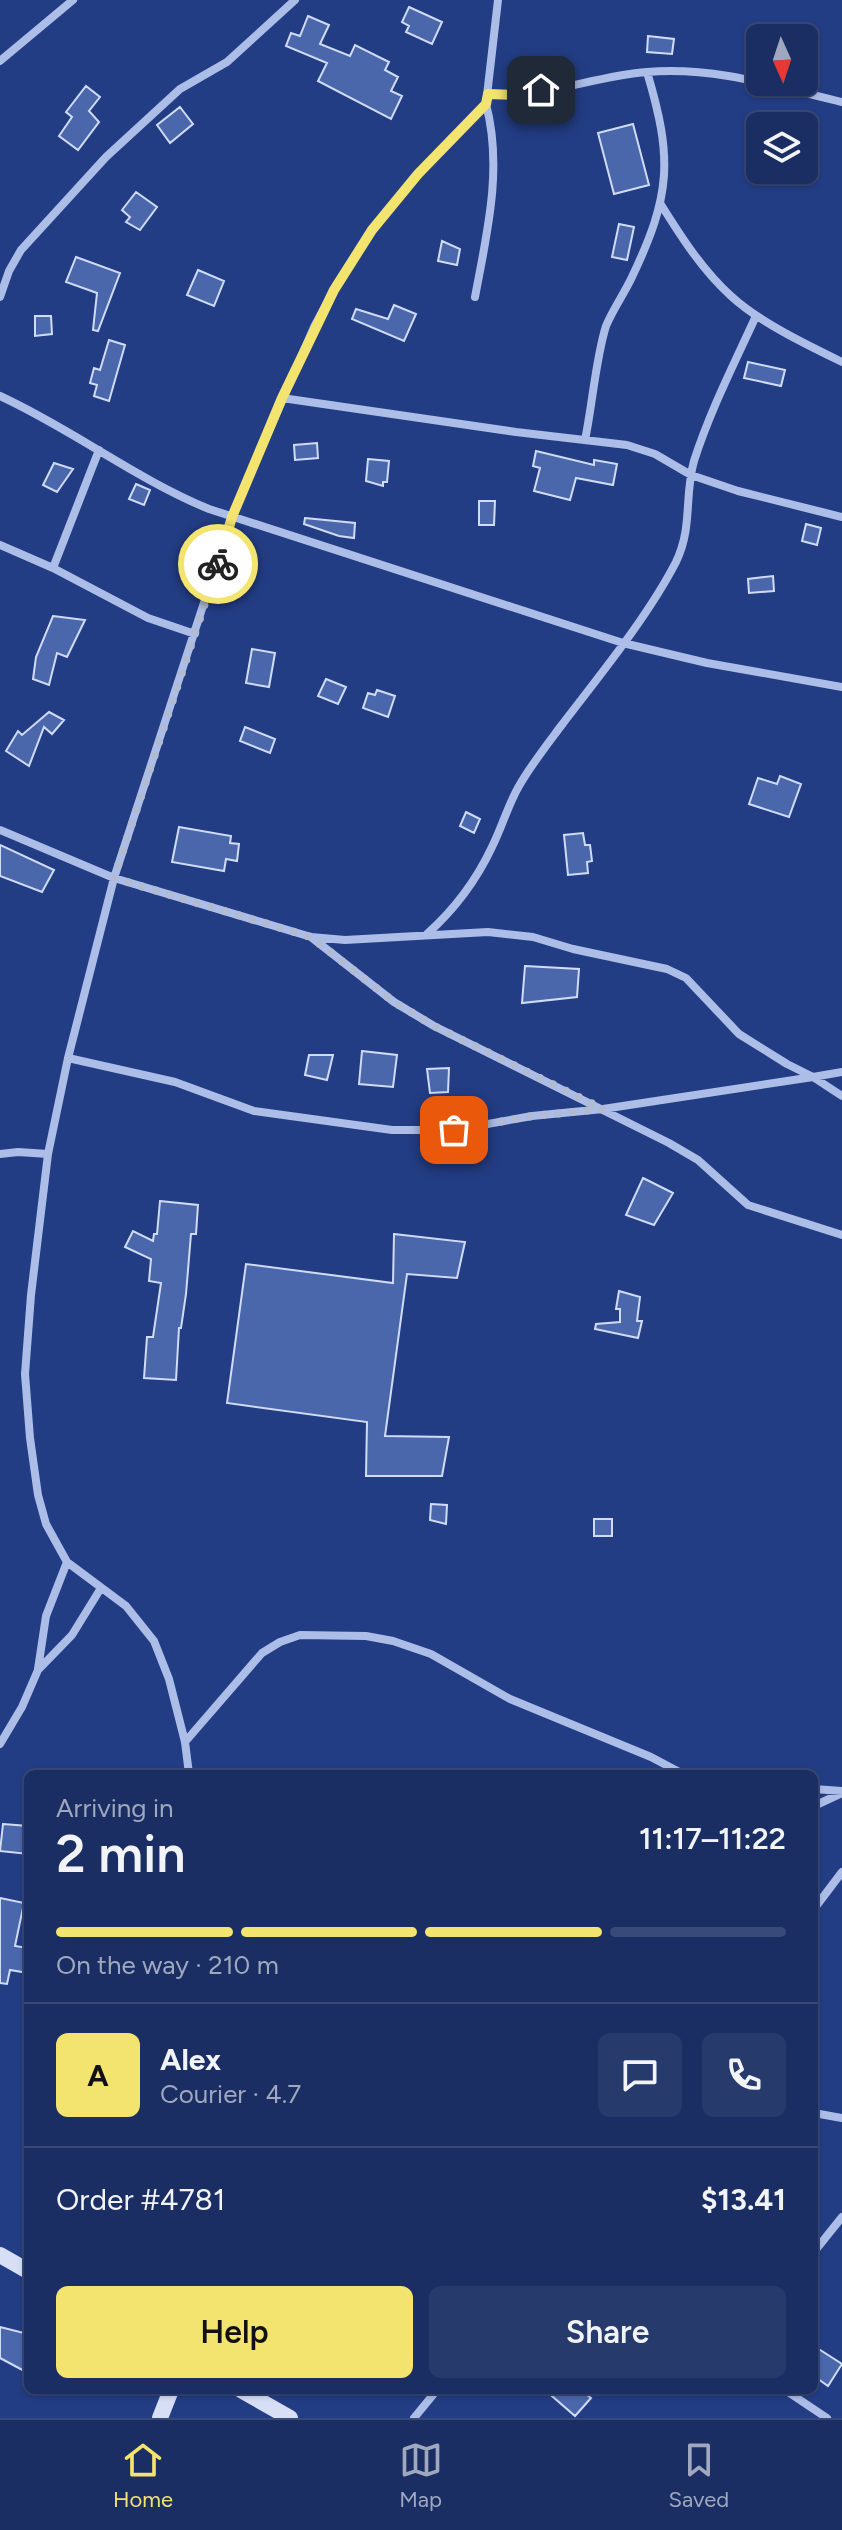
<!DOCTYPE html>
<html lang="en">
<head>
<meta charset="utf-8">
<style>
  :root { --surface:#1a2e63; --page:#273a6c; --text:#f1f3f6; --muted:#9fa8be; --line:#384a78; --accent:#f3e36f }
  body { margin:0; font-family:Figtree,sans-serif; background:var(--page); color:var(--text); height:100vh; display:flex; flex-direction:column; font-size:30px; white-space:nowrap }
  * { box-sizing:border-box; margin:0 }
  p { font-size:26px; color:var(--muted) }
  .icon { flex:none; width:44px; height:44px; fill:none; stroke:currentColor; stroke-width:2; stroke-linecap:round; stroke-linejoin:round }
  .map { position:relative; flex:1; overflow:hidden }
  .drawer { position:absolute; left:24px; top:1770px; width:794px; height:624px; display:flex; flex-direction:column; background:var(--surface); border-radius:12px; box-shadow:0 2px 6px #0004,0 0 0 2px var(--line) }
  .drawer>* { flex:none }
  .needle { width:52px; rotate:177deg }
  .controls { position:absolute; left:746px; top:24px; display:grid; gap:16px }
  .controls a { display:grid; place-items:center; width:72px; height:72px; border-radius:12px; background:var(--surface); box-shadow:0 2px 6px #0004,0 0 0 2px var(--line); font-size:40px }
  .pin { position:absolute; display:grid; place-items:center; width:68px; height:68px; color:#fff; margin:-34px; border-radius:16px; box-shadow:0 4px 12px #0006 }
  .courier { position:absolute; display:grid; place-items:center; width:80px; height:80px; margin:-40px; border:6px solid #f3e36f; border-radius:50%; background:#fff; color:#222; box-shadow:0 2px 10px #0007 }
  .summary em { font-style:normal; font-weight:600 }
  .summary div { display:flex; flex-direction:column-reverse }
  .summary { display:flex; align-items:center; justify-content:space-between; height:136px; padding:0 32px }
  h1 { font-size:52px; font-weight:600; line-height:60px }
  .bar { display:grid; grid-template-columns:repeat(4,1fr); gap:12px 8px; align-content:center; height:96px; padding:0 32px }
  .bar i { height:10px; border-radius:6px; background:var(--line) }
  .bar .current { background:var(--accent) }
  .bar p { grid-column:span 4 }
  .line { display:flex; align-items:center; gap:20px; padding:0 32px; border-top:2px solid var(--line) }
  .line div { flex:1 }
  .round { display:grid; place-items:center; flex:none; width:84px; height:84px; border-radius:12px; background:var(--page) }
  .button { display:flex; gap:16px; margin-top:auto; padding:16px 32px }
  .button a { flex:1; height:92px; border-radius:12px; background:var(--accent); color:#111; font-size:32px; font-weight:600; line-height:92px; text-align:center }
  .button a+a { background:var(--page); color:var(--text) }
  .menu { display:flex; justify-content:space-around; align-items:center; height:112px; border-top:2px solid var(--line); background:var(--surface); font-size:22px; color:var(--muted) }
  .menu a { display:grid; justify-items:center; gap:4px }
  .menu .current { color:var(--accent) }
  .map>svg:first-child { display:block }
</style>
</head>
<body>
<div class="map">
<svg width="842" height="2418" viewBox="0 0 842 2418">
  <rect width="100%" height="100%" fill="#233d84"/>
  <path fill="#4b67ac" stroke="#d0dbf6" stroke-width="2" d="M409 7 442 22 432 44 406 32 409 26 402 22Z
    M308 16 329 25 320 44 350 56 355 45 389 62 385 70 398 77 391 91 402 96 391 119 318 81 327 63 286 46 291 33 300 36Z
    M648 36 674 39 672 54 647 52Z
    M86 86 100 97 89 111 99 122 78 150 59 136 72 117 66 112Z
    M180 107 193 124 170 143 157 125Z
    M633 124 649 185 614 194 598 133Z
    M136 192 157 207 140 230 126 222 130 217 122 210Z
    M619 224 634 227 627 260 612 257Z
    M442 241 460 249 457 265 438 261Z
    M76 257 120 273 98 331 93 330 97 293 66 282Z
    M198 270 224 281 214 306 187 295Z
    M394 305 416 314 404 341 352 319 356 309 388 319Z
    M35 316H51L52 334 35 336Z
    M109 340 125 345 109 401 94 396 97 385 90 383 94 368 100 370Z
    M748 362 785 370 781 386 744 378Z
    M317 443 318 458 295 460 294 445Z
    M536 451 594 465V460L617 464 613 485 576 478 570 500 534 491 540 468 533 466Z
    M368 459 389 461 387 482H383V486L366 481Z
    M54 463 73 469 57 492 43 485Z
    M136 484 150 490 144 505 129 499Z
    M479 501H495L494 525H479Z
    M305 518 355 523 354 538 339 536 304 524Z
    M806 524 821 528 817 545 802 541Z
    M773 576 774 591 749 593 748 579Z
    M53 616 85 620 67 657 57 653 49 685 33 679 36 657Z
    M252 649 275 653 269 687 246 683Z
    M326 679 346 687 338 704 318 696Z
    M377 690 395 696 388 717 363 708 368 693 375 695Z
    M49 712 64 720 52 734 44 727 29 766 6 751 18 731 22 735Z
    M245 727 275 739 270 753 240 741Z
    M780 776 801 784 789 817 749 804 758 778 777 784Z
    M466 812 480 819 474 833 460 826Z
    M179 827 231 836 230 843 239 844 237 861 226 859 224 871 172 862Z
    M583 833 585 845H590L592 861 587 862 588 873 568 875 564 835Z
    M0 845 54 870 42 892 0 876Z
    M525 966 579 969 577 997 522 1003Z
    M362 1051 397 1055 393 1087 359 1084Z
    M309 1055H333L327 1080 305 1075Z
    M449 1068 448 1092 430 1093 427 1069Z
    M643 1178 673 1193 654 1225 626 1215Z
    M160 1201 198 1205 196 1234H191L186 1294 181 1328H179L176 1380 144 1378 147 1337H153L161 1283 149 1281 151 1259 125 1247 133 1231 153 1241 154 1234H157Z
    M394 1234 465 1242 457 1278 407 1274 385 1436 449 1437 442 1476H366L367 1422 227 1403 246 1264 393 1283Z
    M619 1291 640 1297 637 1321H642L638 1338 595 1329 596 1324 620 1322V1309H616Z
    M431 1504 447 1505 446 1524 430 1520Z
    M594 1519H612V1536H594Z
    M3 1824 28 1826V1854L0 1851Z
    M0 1898 24 1903 15 1946 28 1948V1973L10 1970 7 1984 0 1983Z
    M0 2327 28 2334V2373L0 2358Z
    M814 2346 842 2364 828 2386 814 2376Z
    M545 2390H581L591 2398 575 2416Z"/>
  <g fill="none" stroke-linecap="round" stroke-linejoin="round">
    <path stroke="#acbde8" stroke-width="8" d="M0 61 73 0
      M488 94C541 99 594 76 647 72 714 66 778 87 842 102
      M660 203C680 235 702 270 731 296 759 322 807 345 842 362
      M0 297 9 271 21 250 106 157 180 89 227 62 295 0
      M475 297C487 233 503 168 486 104
      M0 396C72 429 136 479 209 509L623 643 707 663 842 687
      M282 398 516 432 627 445 655 454 691 475 738 491 842 517
      M585 440C592 407 596 357 606 326 613 309 624 294 632 277 671 195 673 159 647 72
      M0 545 53 568 148 618 195 634
      M53 568 99 450
      M0 830 114 878 311 937 345 940 488 932 533 937 573 949 667 969 686 978 739 1034 787 1064 813 1077 842 1072
      M427 934C455 909 476 881 492 847 502 827 508 805 519 786 531 765 546 746 561 726 599 676 647 618 676 562 693 527 684 496 694 461 710 411 734 364 756 316
      M311 937 394 1002 434 1026 669 1143 698 1160 748 1205 842 1235
      M68 1058 175 1082 254 1111 392 1130H454L532 1116 603 1109 813 1077 842 1096
      M0 1154 18 1152 48 1154
      M38 1669 46 1616 67 1562
      M185 1742 262 1653 280 1642 300 1635 366 1636 393 1641 431 1654 510 1699 651 1757 683 1774
      M0 1744 22 1707 38 1670 72 1635 101 1588
      M189 1774 185 1742 169 1679 154 1641 126 1606 67 1562 46 1524 38 1495 30 1438 25 1374 31 1295 48 1154 68 1058 114 878 232 517 314 327 334 290 372 230 418 174 486 104 498 0
      M814 1789 842 1791
      M814 1806 842 1793
      M814 1909 842 1872
      M814 2113 842 2118
      M814 2252 842 2217
      M785 2390 827 2418
      M414 2418 437 2390"/>
    <path stroke="#d7dff7" stroke-width="16" d="M0 2255 28 2271
      M241 2390 290 2418
      M160 2418 171 2390"/>
  </g>
  <g fill="none" stroke-linecap="round" stroke-linejoin="round">
    <path stroke="#b2bbd4" stroke-width="8" stroke-dasharray="0 14.4" d="M218 564 114 878 311 937 394 1002 434 1026 603 1109 532 1116 454 1130"/>
    <path stroke="#f3e36f" stroke-width="10" d="M218 564 232 517 282 398 334 290 372 230 418 174 486 104 488 94 515 95 541 90"/>
  </g>
</svg>
<div class="controls">
<a><svg class="needle" viewBox="-14 -14 28 28"><path d="M0-13l5 13h-10z" fill="#e53935"/><path d="M0 13l5-13h-10z" fill="#9fa8be"/></svg></a>
<a><svg class="icon" aria-label="layers" viewBox="0 0 24 24"><path d="M12 4l9 5-9 5-9-5zM3 14l9 5 9-5"/></svg></a>
</div>
<div class="pin" style="left:454px;top:1130px;background:#ea580c"><svg class="icon" aria-label="bag" viewBox="0 0 24 24"><path d="M5 8h14l-1 12H6zM9 8a3 3 0 0 1 6 0"/></svg></div>
<div class="pin" style="left:541px;top:90px;background:#1f2937"><svg class="icon" aria-label="home" viewBox="0 0 24 24"><path d="M3 11l9-7 9 7M6 9v11h12V9"/></svg></div>
<div class="courier" style="left:218px;top:564px"><svg class="icon" aria-label="bike" viewBox="0 0 24 24"><circle cx="6" cy="16" r="4"/><circle cx="18" cy="16" r="4"/><path d="M6 16l4-8h5l3 8M10 8l3 8H6M13 5h3"/></svg></div>
<section class="drawer">
<div class="summary"><div><h1>2 min</h1><p>Arriving in</p></div><em>11:17–11:22</em></div>
<div class="bar"><i class="current"></i><i class="current"></i><i class="current"></i><i></i><p>On the way · 210 m</p></div>
<div class="line" style="height:144px"><b class="round" style="background:var(--accent);color:#111">A</b><div><b>Alex</b><p>Courier · 4.7</p></div><a class="round"><svg class="icon" aria-label="chat" viewBox="0 0 24 24"><path d="M4 5h16v11H9l-5 4z"/></svg></a><a class="round"><svg class="icon" aria-label="phone" viewBox="0 0 24 24"><path d="M5 4h4l2 5-3 2q2 4 5 5l2-3 5 2v4C11 20 4 13 5 4z"/></svg></a></div>
<div class="line" style="height:104px"><div>Order #4781</div><b>$13.41</b></div>
<div class="button"><a>Help</a><a>Share</a></div>
</section>
</div>
<nav class="menu">
<a class="current"><svg class="icon" aria-label="home" viewBox="0 0 24 24"><path d="M3 11l9-7 9 7M6 9v11h12V9"/></svg>Home</a>
<a><svg class="icon" aria-label="map" viewBox="0 0 24 24"><path d="M3 6l6-2 6 2 6-2v14l-6 2-6-2-6 2zM9 4v14M15 6v14"/></svg>Map</a>
<a><svg class="icon" aria-label="saved" viewBox="0 0 24 24"><path d="M7 4h10v16l-5-4-5 4z"/></svg>Saved</a>
</nav>
</body>
</html>
